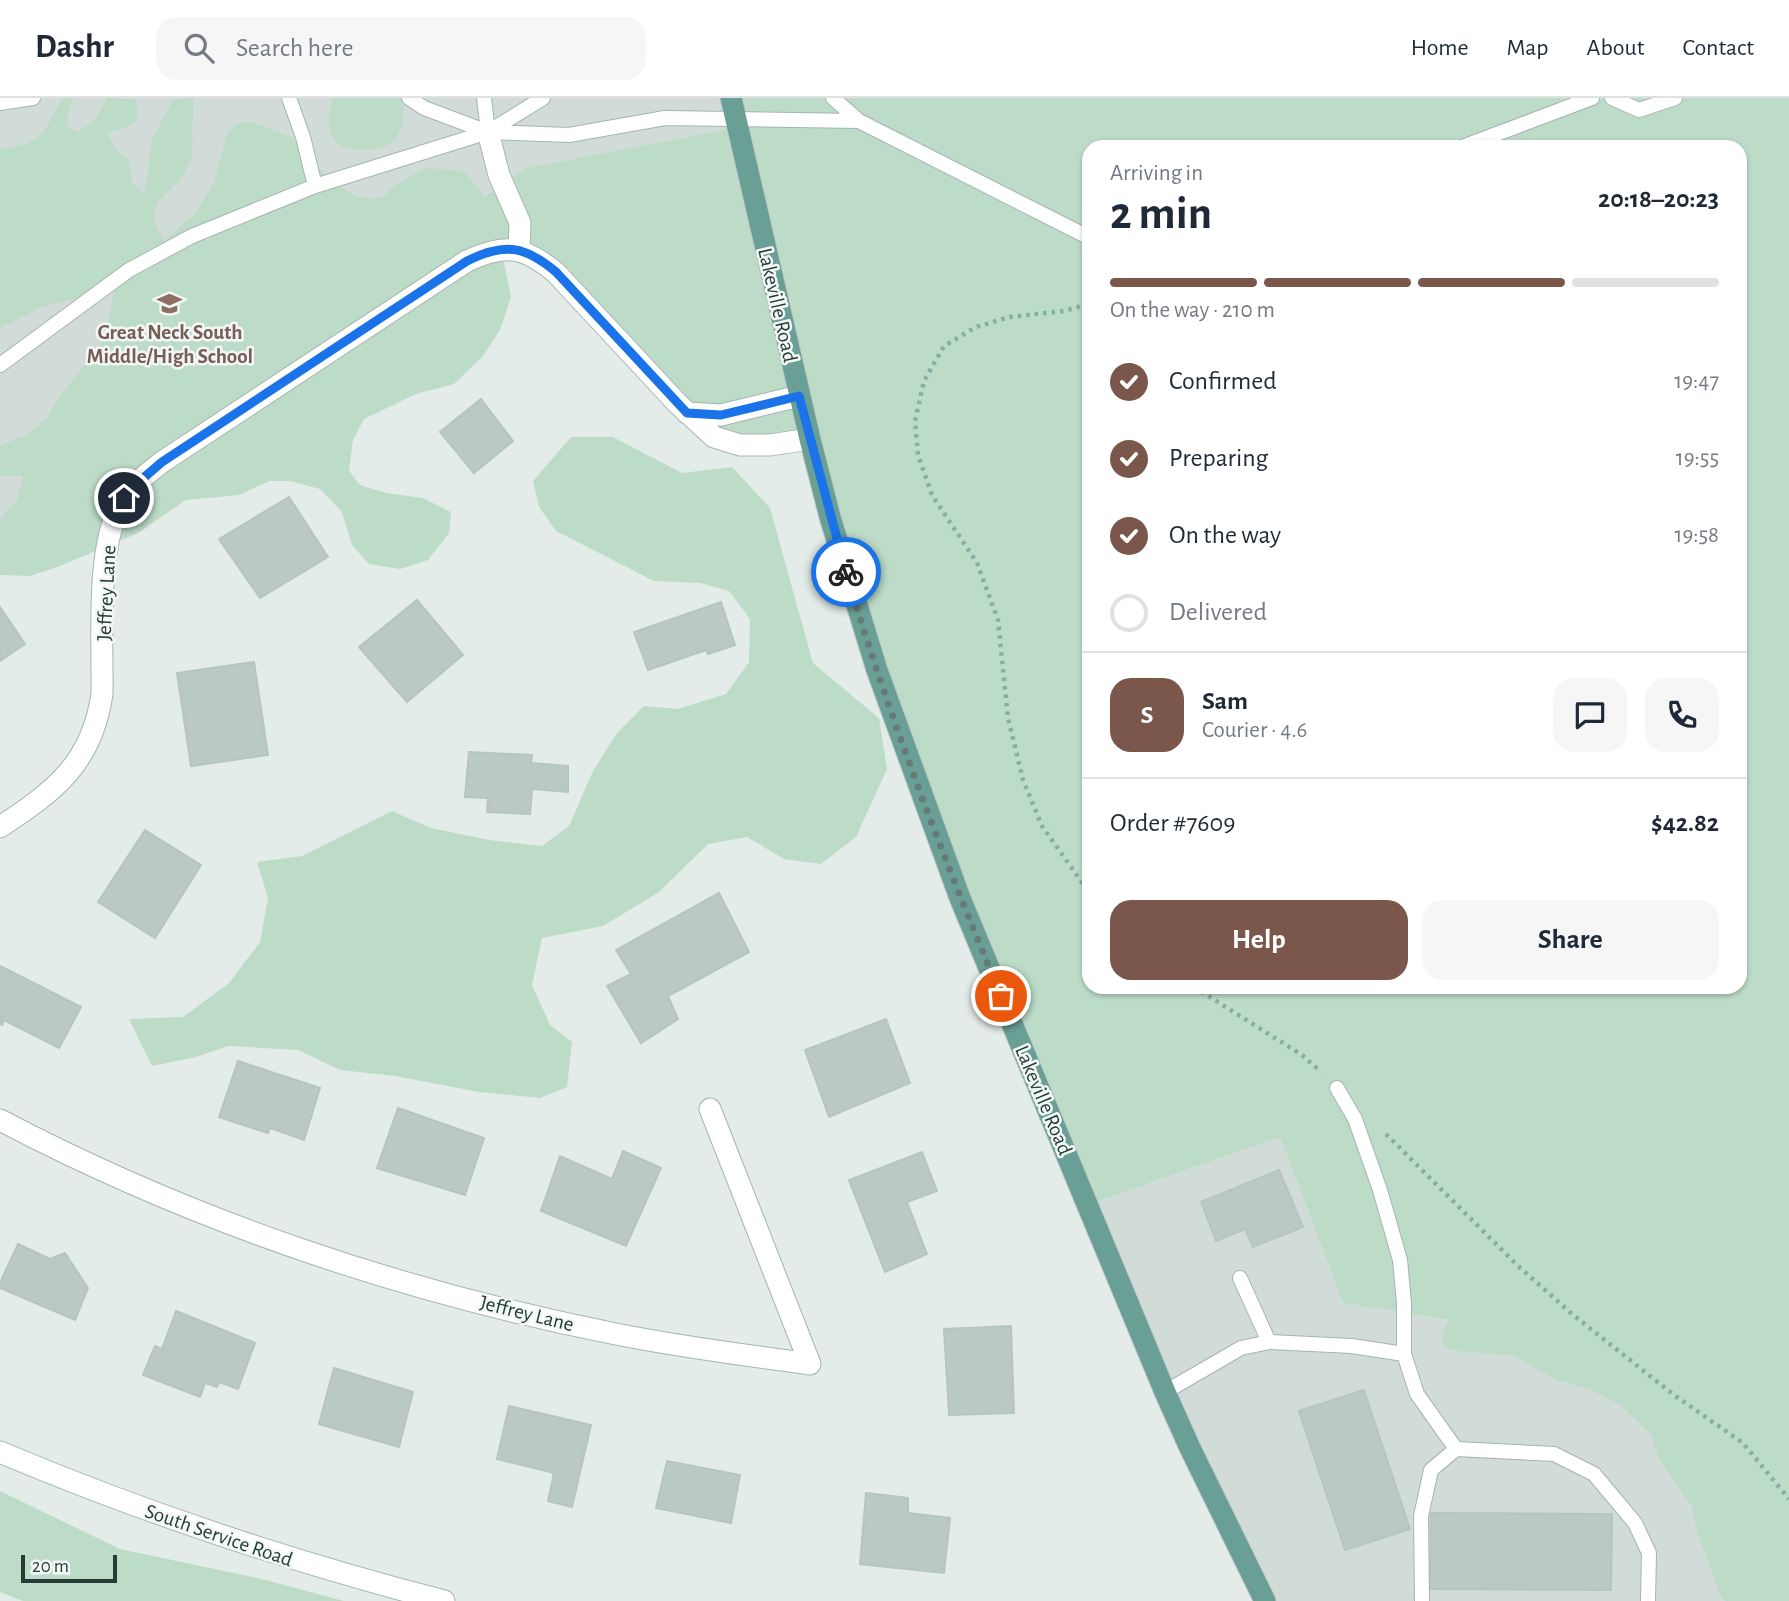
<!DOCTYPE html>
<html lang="en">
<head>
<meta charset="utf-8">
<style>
  :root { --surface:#fff; --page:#f6f6f7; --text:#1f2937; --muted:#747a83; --line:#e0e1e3; --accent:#7a574a }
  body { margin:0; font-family:"Alegreya Sans",sans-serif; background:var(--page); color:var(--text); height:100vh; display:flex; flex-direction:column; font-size:26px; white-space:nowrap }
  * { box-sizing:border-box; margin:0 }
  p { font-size:23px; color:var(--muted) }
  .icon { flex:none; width:38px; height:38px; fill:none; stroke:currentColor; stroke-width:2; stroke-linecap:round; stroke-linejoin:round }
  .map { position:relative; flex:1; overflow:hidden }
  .details { position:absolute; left:1082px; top:42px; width:665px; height:854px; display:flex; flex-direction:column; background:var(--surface); border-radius:21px; box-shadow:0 2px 5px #0004 }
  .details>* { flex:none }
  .scale { position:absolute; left:21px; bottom:18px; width:96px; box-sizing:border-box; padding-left:7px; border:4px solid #233c38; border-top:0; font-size:19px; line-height:24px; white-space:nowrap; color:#233c38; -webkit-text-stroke:5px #f3f8f6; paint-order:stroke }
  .pin { position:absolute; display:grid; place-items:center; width:60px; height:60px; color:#fff; margin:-30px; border:4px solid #fff; border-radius:50%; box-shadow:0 2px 7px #0007 }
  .courier { position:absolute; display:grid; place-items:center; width:70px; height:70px; margin:-35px; border:5px solid #1a73e8; border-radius:50%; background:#fff; color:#222; box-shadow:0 2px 9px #0007 }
  .headline em { font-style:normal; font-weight:600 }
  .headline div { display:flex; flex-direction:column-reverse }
  .headline { display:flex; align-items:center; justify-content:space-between; height:119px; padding:0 28px }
  h1 { font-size:46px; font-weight:600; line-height:52px }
  .bar { display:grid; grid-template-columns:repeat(4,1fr); gap:10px 7px; align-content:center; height:84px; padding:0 28px }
  .bar i { height:9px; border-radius:5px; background:var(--line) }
  .bar .selected { background:var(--accent) }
  .bar p { grid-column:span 4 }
  .line { display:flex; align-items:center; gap:18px; padding:0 28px; border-top:2px solid var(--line) }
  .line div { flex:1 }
  .round { display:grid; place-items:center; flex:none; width:74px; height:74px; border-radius:21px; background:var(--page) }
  ol { padding:0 28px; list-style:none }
  li { display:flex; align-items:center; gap:21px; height:77px }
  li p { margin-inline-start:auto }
  li .icon { padding:7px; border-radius:50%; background:var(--accent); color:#fff; stroke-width:4 }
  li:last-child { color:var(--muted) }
  li i { width:38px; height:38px; border:4px solid var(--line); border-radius:50% }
  .action { display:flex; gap:14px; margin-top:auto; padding:14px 28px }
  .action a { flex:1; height:80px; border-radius:21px; background:var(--accent); color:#fff; font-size:28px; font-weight:600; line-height:80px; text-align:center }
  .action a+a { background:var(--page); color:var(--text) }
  header { display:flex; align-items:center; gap:42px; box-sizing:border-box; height:98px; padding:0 35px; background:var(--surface); border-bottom:2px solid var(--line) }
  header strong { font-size:33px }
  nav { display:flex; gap:38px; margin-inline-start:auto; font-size:24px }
  .search { width:490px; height:63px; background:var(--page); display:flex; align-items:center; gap:18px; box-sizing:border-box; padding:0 24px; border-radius:21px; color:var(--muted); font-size:26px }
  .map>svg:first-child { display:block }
</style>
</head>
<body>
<header>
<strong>Dashr</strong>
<div class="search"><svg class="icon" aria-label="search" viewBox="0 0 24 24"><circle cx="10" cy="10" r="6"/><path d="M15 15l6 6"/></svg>Search here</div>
<nav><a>Home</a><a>Map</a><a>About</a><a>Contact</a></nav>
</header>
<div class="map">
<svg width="1789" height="1503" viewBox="0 0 1789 1503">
  <rect width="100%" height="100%" fill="#e3ece9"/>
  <path fill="#d1dcd8" d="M0 0H727L734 30 526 70 195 311 0 431Z
    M1280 1039 1343 1205 1475 1227 1686 1339 1756 1503H1260L1082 1109Z"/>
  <path fill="#bddcc8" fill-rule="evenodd" d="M63 0H73L67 21 68 28 76 33C92 29 100 15 107 0L135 1C145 29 127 29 106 34L118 54 128 60 133 86 144 96C149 80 148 63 151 47 155 30 167 18 172 1L193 0 192 60 182 79 158 104 154 113 153 120 164 143 197 113 214 84 227 37 235 28 249 23 291 39 322 73 338 88 356 98 369 101 382 100 394 88 425 70 456 72 467 76 485 99 526 70 734 30 727 0H1789V1503H1725L1719 1494 1697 1433 1691 1407 1659 1361 1651 1337 1619 1306 1589 1291 1557 1282 1512 1257 1456 1253 1445 1249 1442 1238 1448 1222 1343 1205 1280 1039 1082 1109 802 336 768 342 721 338 549 159 500 145 511 199 500 232 483 258 454 286 416 296 364 321 353 342 349 373 360 387 386 395 423 400 451 414 449 435 428 462 400 471 369 466 352 447 342 414 320 391 290 383H269L239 397 186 402 138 435 60 468 30 478 0 477V421L17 403 23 378H0V348L27 337 46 321 61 297 105 241 114 192 44 208 0 230V51C47 45 41 35 63 0ZM1088 49H1740V889H1088Z
    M332 0H402C408 38 391 56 354 51 347 50 339 49 335 43 326 30 330 14 332 0Z
    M571 339H613L682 375 732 369 770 410 813 565 879 620 887 671 856 739 821 766 784 761 747 739 708 746 659 794 603 828 542 840 532 887 550 927 572 944 567 989 540 1000 479 994 395 978 340 972 298 952 228 948 196 959 152 968 129 921 183 919 229 885 260 844 268 800 257 764 302 758 392 713 431 730 489 742 542 748 569 728 593 673 617 635 644 608 678 611 726 596 749 564 750 521 729 493 700 485 654 483 556 433 539 409 533 383Z
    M0 1393 120 1451 262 1481 344 1503H23L0 1494Z"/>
  <path fill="#bbc9c5" stroke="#b5c5c0" stroke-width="2" d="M481 301 513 343 474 375 440 334Z
    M289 399 328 459 260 500 219 441Z
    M417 502 463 557 407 604 359 549Z
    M721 504 735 547 708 556 706 552 648 572 634 534Z
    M0 509 25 546 0 563Z
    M254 564 268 657 191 668 177 575Z
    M469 654 532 657 531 665 568 668V694L532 691 530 716 487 714 488 700 465 699Z
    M145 732 201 767 155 840 98 804Z
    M719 795 749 854 668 898 678 921 641 945 607 888 631 876 616 852Z
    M0 868 81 909 59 950 4 922 2 927 0 926Z
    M886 921 910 985 829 1019 805 952Z
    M238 963 320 990 304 1042 270 1030 268 1035 219 1019Z
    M398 1010 484 1040 465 1097 377 1070Z
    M623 1053 661 1070 626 1148 541 1113 560 1058 612 1081Z
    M922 1054 937 1093 907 1104 927 1156 885 1174 849 1082Z
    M1279 1072 1303 1129 1253 1149 1245 1131 1216 1143 1201 1104Z
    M18 1146 50 1161 65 1155 88 1190 75 1222 0 1190V1185Z
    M176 1213 255 1245 238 1291 219 1284 217 1289 205 1285 200 1299 143 1277 155 1248 162 1251Z
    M1011 1228 1014 1315 949 1317 944 1231Z
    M334 1270 413 1294 399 1349 319 1326Z
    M1364 1292 1410 1431 1345 1452 1299 1313Z
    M509 1308 591 1327 572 1409 548 1403 554 1375 497 1361Z
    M667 1363 740 1377 731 1425 656 1410Z
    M866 1395 908 1400V1415L950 1420 944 1475 860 1466Z
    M1431 1415 1612 1416 1611 1492 1430 1491Z"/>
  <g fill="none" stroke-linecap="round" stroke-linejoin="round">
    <defs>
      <path id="service" d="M289 0 303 39 315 88
        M409 0 424 10 488 34 569 37 665 20 859 23
        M484 0 488 34
        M833 0 859 23 1088 139
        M1612 0 1639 12 1675 0
        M0 5 33 0
        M1462 49 1592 0
        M0 267 129 172 192 138 315 88 488 34 543 0
        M1337 990 1355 1021 1380 1092 1400 1162 1404 1205V1256L1417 1296 1456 1351
        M1240 1180 1269 1244
        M1165 1294 1241 1250 1269 1244 1352 1248 1404 1256
        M1422 1503 1421 1418 1431 1372 1456 1351 1554 1356 1594 1376 1635 1425 1649 1455 1648 1503"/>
      <path id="pedestrian" d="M488 34 499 77 520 125 519 152"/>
      <path id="minor" d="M687 315 721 317 799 298
        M0 729C55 693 92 665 102 596 103 541 95 448 123 402 133 386 148 375 162 364L467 163C505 145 524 148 556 175L678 306 714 339 740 347H770L810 341
        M0 1022C192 1123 403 1194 616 1236 680 1249 745 1257 810 1266L710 1011"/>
      <path id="secondary" d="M0 1354C147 1416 289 1463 444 1503"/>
      <path id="primary" d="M731 0 810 341 830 419 877 572 960 800 1165 1294 1190 1350 1265 1503"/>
    </defs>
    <use href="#service" stroke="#a6b4b0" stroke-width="16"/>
    <use href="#pedestrian" stroke="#a6b4b0" stroke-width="23"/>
    <use href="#minor" stroke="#a6b4b0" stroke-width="23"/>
    <use href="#secondary" stroke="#a2b7b1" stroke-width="23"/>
    <use href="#primary" stroke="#c1c8c7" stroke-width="23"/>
    <path stroke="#85aea5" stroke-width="4.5" stroke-dasharray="3.5 5" stroke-linecap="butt" d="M1088 206 1064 213 1009 219 976 229 944 248 924 283 915 323 918 357 932 397 977 465 998 522 1008 620 1023 682 1042 728 1088 793
      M1194 889 1302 957 1321 974
      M1386 1036 1517 1167 1572 1216 1674 1297 1743 1345 1789 1401"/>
    <use href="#service" stroke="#fff" stroke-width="14"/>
    <use href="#pedestrian" stroke="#fff" stroke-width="21"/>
    <use href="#minor" stroke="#fff" stroke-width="21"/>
    <use href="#secondary" stroke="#fff" stroke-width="21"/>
    <use href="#primary" stroke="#6a9f96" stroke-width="21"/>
  </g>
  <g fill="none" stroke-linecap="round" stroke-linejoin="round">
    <path stroke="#667a76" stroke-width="7" stroke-dasharray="0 12.6" d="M846 474C889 619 943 759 1001 898"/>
    <path stroke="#1a73e8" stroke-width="9" d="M124 400 134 388 162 364 467 163C505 144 525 148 556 174L687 315 721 317 799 298 846 474"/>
  </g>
  <defs>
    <symbol id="school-bare" viewBox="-9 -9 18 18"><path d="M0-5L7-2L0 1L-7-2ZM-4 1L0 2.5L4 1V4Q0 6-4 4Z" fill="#8d6e63" stroke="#f3f8f6" stroke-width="2.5" paint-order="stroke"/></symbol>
  </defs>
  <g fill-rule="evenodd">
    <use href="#school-bare" x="152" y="188" width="35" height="35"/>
  </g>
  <g text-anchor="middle" stroke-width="5" stroke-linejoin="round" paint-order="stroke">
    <g font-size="21" fill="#233c38" stroke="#f3f8f6">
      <text transform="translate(778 207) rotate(77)" y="7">Lakeville Road</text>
      <text transform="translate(106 495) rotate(-87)" y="7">Jeffrey Lane</text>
      <text transform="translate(1044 1002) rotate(67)" y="7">Lakeville Road</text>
      <text transform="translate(527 1215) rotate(14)" y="7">Jeffrey Lane</text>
      <text transform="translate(219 1437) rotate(19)" y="7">South Service Road</text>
    </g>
    <g font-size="21" font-weight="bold" fill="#785e54" stroke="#f3f8f6">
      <text x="170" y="241">Great Neck South<tspan x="170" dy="24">Middle/High School</tspan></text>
    </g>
  </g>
</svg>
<div class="scale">20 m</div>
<div class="pin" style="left:1001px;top:898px;background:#ea580c"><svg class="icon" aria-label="bag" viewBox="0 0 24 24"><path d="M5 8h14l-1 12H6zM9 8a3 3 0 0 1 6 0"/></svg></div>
<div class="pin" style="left:124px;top:400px;background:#1f2937"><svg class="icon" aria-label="home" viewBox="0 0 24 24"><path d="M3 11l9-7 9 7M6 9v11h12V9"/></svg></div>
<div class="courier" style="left:846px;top:474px"><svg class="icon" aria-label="bike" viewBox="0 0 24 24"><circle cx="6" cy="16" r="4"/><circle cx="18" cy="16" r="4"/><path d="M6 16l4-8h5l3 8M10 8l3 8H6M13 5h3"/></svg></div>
<section class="details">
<div class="headline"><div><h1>2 min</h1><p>Arriving in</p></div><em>20:18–20:23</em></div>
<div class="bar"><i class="selected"></i><i class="selected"></i><i class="selected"></i><i></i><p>On the way · 210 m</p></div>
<ol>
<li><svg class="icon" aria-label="check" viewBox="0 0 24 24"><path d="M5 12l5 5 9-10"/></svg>Confirmed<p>19:47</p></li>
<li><svg class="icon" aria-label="check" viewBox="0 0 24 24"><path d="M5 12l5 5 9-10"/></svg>Preparing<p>19:55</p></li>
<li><svg class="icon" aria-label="check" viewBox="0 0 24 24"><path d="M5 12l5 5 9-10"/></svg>On the way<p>19:58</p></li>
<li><i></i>Delivered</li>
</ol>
<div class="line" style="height:126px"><b class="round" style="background:var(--accent);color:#fff">S</b><div><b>Sam</b><p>Courier · 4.6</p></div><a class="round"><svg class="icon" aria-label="chat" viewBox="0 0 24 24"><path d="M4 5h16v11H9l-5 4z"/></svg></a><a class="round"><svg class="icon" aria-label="phone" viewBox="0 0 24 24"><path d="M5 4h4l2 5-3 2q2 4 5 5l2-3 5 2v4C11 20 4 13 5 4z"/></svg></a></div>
<div class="line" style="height:91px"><div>Order #7609</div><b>$42.82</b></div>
<div class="action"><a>Help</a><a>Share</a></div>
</section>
</div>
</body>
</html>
